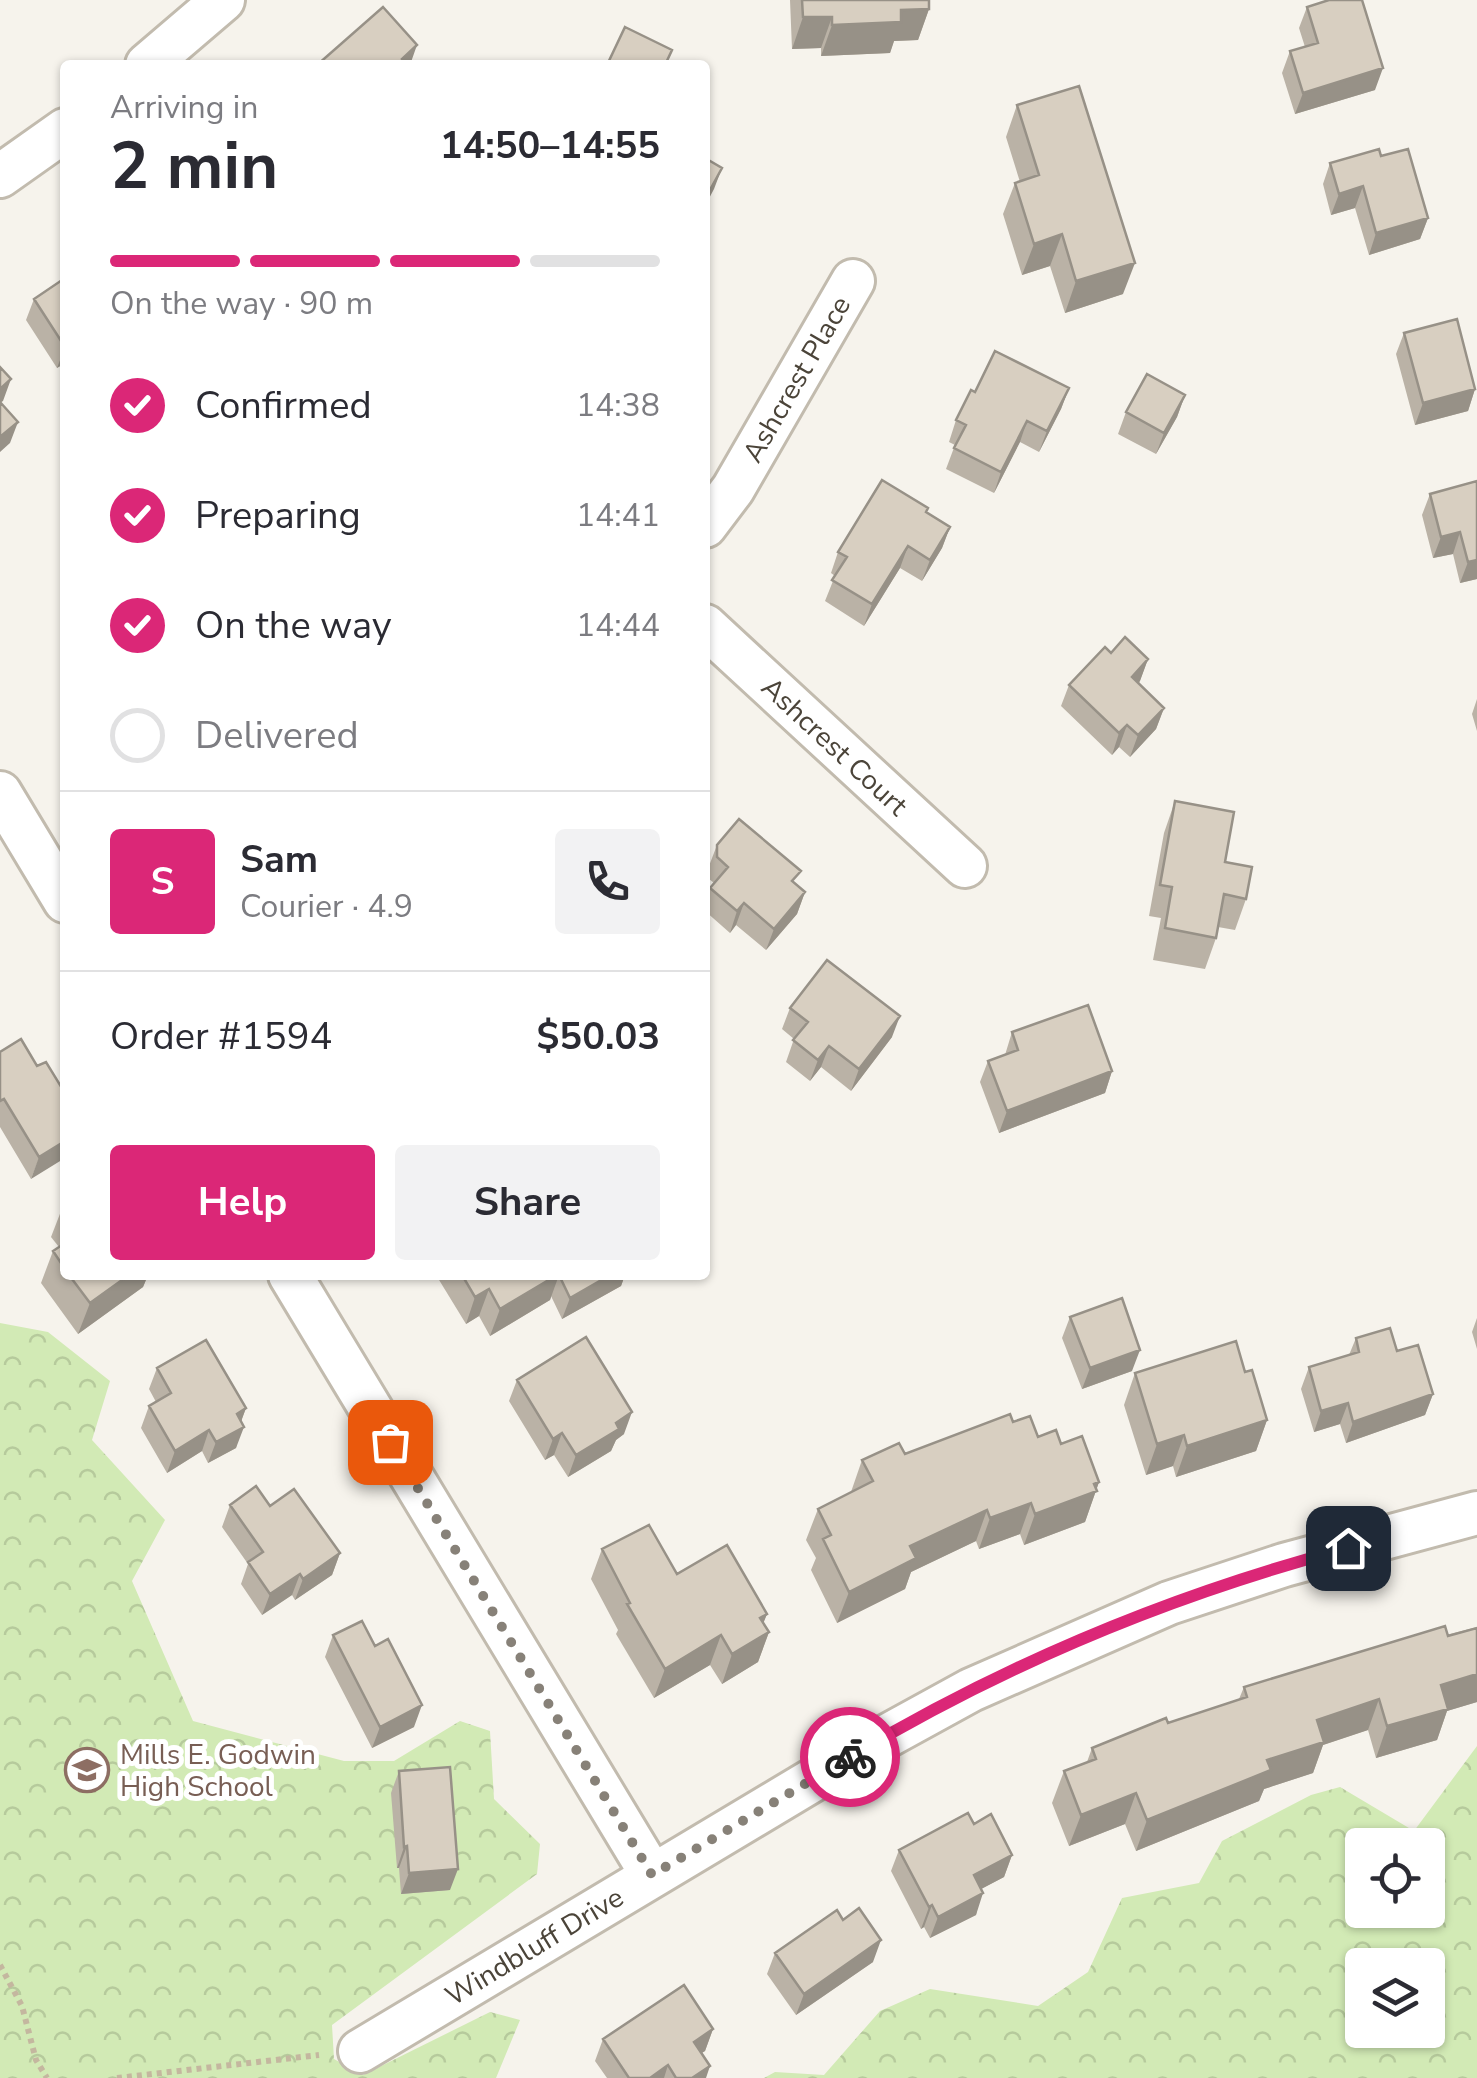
<!DOCTYPE html>
<html lang="en">
<head>
<meta charset="utf-8">
<style>
  :root { --surface:#fff; --page:#f2f2f3; --text:#2b2b33; --muted:#7c7c81; --line:#e1e1e2; --accent:#db2777 }
  body { margin:0; font-family:"Nunito Sans",sans-serif; background:var(--page); color:var(--text); height:100vh; display:flex; flex-direction:column; font-size:38px; white-space:nowrap }
  * { box-sizing:border-box; margin:0 }
  p { font-size:32px; color:var(--muted) }
  .icon { flex:none; width:55px; height:55px; fill:none; stroke:currentColor; stroke-width:2; stroke-linecap:round; stroke-linejoin:round }
  .map { position:relative; flex:1; overflow:hidden }
  .panel { position:absolute; left:60px; top:60px; width:650px; height:1220px; display:flex; flex-direction:column; background:var(--surface); border-radius:10px; box-shadow:0 2px 8px #0004 }
  .panel>* { flex:none }
  .fabs { position:absolute; left:1345px; top:1828px; display:grid; gap:20px }
  .fabs a { display:grid; place-items:center; width:100px; height:100px; border-radius:10px; background:var(--surface); box-shadow:0 2px 8px #0004; font-size:50px }
  .pin { position:absolute; display:grid; place-items:center; width:85px; height:85px; color:#fff; margin:-42px; border-radius:20px; box-shadow:0 5px 15px #0006 }
  .courier { position:absolute; display:grid; place-items:center; width:100px; height:100px; margin:-50px; border:8px solid #db2777; border-radius:50%; background:#fff; color:#222; box-shadow:0 2px 12px #0007 }
  .headline em { font-style:normal; font-weight:700 }
  .headline div { display:flex; flex-direction:column-reverse }
  .headline { display:flex; align-items:center; justify-content:space-between; height:170px; padding:0 50px }
  h1 { font-size:65px; font-weight:700; line-height:75px }
  .bar { display:grid; grid-template-columns:repeat(4,1fr); gap:15px 10px; align-content:center; height:120px; padding:0 50px }
  .bar i { height:12px; border-radius:8px; background:var(--line) }
  .bar .selected { background:var(--accent) }
  .bar p { grid-column:span 4 }
  .line { display:flex; align-items:center; gap:25px; padding:0 50px; border-top:2px solid var(--line) }
  .line div { flex:1 }
  .round { display:grid; place-items:center; flex:none; width:105px; height:105px; border-radius:10px; background:var(--page) }
  ol { padding:0 50px; list-style:none }
  li { display:flex; align-items:center; gap:30px; height:110px }
  li p { margin-inline-start:auto }
  li .icon { padding:10px; border-radius:50%; background:var(--accent); color:#fff; stroke-width:4 }
  li:last-child { color:var(--muted) }
  li i { width:55px; height:55px; border:5px solid var(--line); border-radius:50% }
  .primary-button { display:flex; gap:20px; margin-top:auto; padding:20px 50px }
  .primary-button a { flex:1; height:115px; border-radius:10px; background:var(--accent); color:#fff; font-size:40px; font-weight:700; line-height:115px; text-align:center }
  .primary-button a+a { background:var(--page); color:var(--text) }
  .map>svg:first-child { display:block }
</style>
</head>
<body>
<div class="map">
<svg width="1477" height="2078" viewBox="0 0 1477 2078">
  <defs>
    <pattern id="forest-crowns" width="20" height="18" patternUnits="userSpaceOnUse" patternTransform="scale(2.5)"><rect width="20" height="18" fill="#d2eab5"/><path d="M2 6a3 3 0 1 1 6 0M12 15a3 3 0 1 1 6 0" fill="none" stroke="#b6ca9c"/></pattern>
  </defs>
  <rect width="100%" height="100%" fill="#f6f3ec"/>
  <path fill="url(#forest-crowns)" fill-rule="evenodd" d="M0 1323 48 1332 110 1381 92 1440 165 1520 132 1581 193 1721 344 1761H394L460 1721 490 1731 494 1799 540 1844 537 1874 332 2025 334 2059 363 2075 490 2012 520 2020 496 2078H0Z
    M1477 1746V2078H764L775 2072 824 2075 880 2011 930 1989 1038 2006 1088 1972 1122 1898 1199 1883 1222 1841 1311 1795 1340 1787 1414 1831ZM1362 1845H1428V1910H1362ZM1362 1965H1428V2030H1362Z"/>
  <g fill="none" stroke-linecap="round" stroke-linejoin="round">
    <defs>
      <path id="minor" d="M147 65 223 0
        M0 176 65 130
        M705 526 733 489 853 281
        M705 626 965 866
        M0 793 65 901
        M290 1275 652 1875
        M360 2051 878 1741 971 1690 1169 1603 1284 1565 1477 1513"/>
    </defs>
    <use href="#minor" stroke="#c2bbae" stroke-width="48"/>
    <path stroke="#c4b79f" stroke-width="6" stroke-dasharray="5 5" stroke-linecap="butt" d="M0 1965 22 2006 36 2060 47 2078
      M117 2078 319 2055"/>
    <use href="#minor" stroke="#fff" stroke-width="42"/>
  </g>
  <path fill="#bab2a6" d="M790 0H929V9L918 40 894 41 890 53 821 56V48L792 49Z
    M1307 7 1375 90 1295 114 1282 73 1290 51 1305 47 1299 28Z
    M1017 105 1123 294 1065 313 1050 266 1022 275 1003 214 1015 183 1020 182 1006 137Z
    M1381 156 1428 218 1420 239 1369 255 1355 208 1331 215 1323 184 1330 163Z
    M65 278V363L57 368 26 320 34 299Z
    M1404 333 1475 389 1468 411 1415 425 1396 354Z
    M1069 388 1061 409 1039 452 1020 442 994 493 946 469 955 445 949 442 956 420 975 392Z
    M1185 395 1177 417 1156 454 1118 434 1126 412Z
    M1477 481V579L1460 583 1453 554 1433 558 1422 515 1430 494Z
    M927 513 950 527 942 548 922 581 900 568 864 626 825 601 835 576 831 573 838 552Z
    M1111 653 1148 659 1139 683 1164 708 1156 729 1130 757 1119 747 1112 755 1061 706 1069 685Z
    M1477 699V731L1472 714Z
    M1175 801 1225 862 1246 899 1235 930 1218 927 1216 938 1205 969 1153 960 1161 918 1149 916 1164 833Z
    M717 845 796 884 805 892 797 914 766 950 736 925 730 933 705 911V902L710 888 714 883 709 879V866Z
    M790 1008 892 1037 851 1091 821 1067 810 1081 786 1062 794 1039 782 1029Z
    M1012 1032 1112 1071 1105 1093 999 1133 980 1082 988 1061 1005 1055Z
    M0 1052 37 1066 65 1093 31 1179 0 1127Z
    M65 1204V1275H148L143 1287 78 1334 41 1283 53 1251 59 1247 51 1237 63 1206Z
    M436 1275H625L621 1286 562 1319 551 1296 550 1300 490 1336 479 1316 466 1324Z
    M1070 1317 1132 1371 1082 1389 1062 1338Z
    M1477 1318V1349L1472 1332Z
    M1356 1338 1397 1351 1433 1394 1425 1415 1346 1443 1340 1424 1314 1432 1301 1389 1309 1367 1349 1355Z
    M157 1368 246 1408 241 1421 236 1448 208 1463 202 1451 167 1473 141 1428 149 1406 156 1402 149 1389Z
    M1245 1372 1267 1420 1256 1451 1176 1477 1173 1466 1146 1475 1124 1405 1135 1373Z
    M517 1380 624 1434 616 1440 611 1451 568 1477 554 1455 545 1460 509 1401Z
    M1013 1422 1038 1437 1061 1444 1099 1482 1085 1522 1024 1545 1020 1534 979 1549 976 1541 911 1572 905 1589 837 1623 811 1570 816 1558 806 1540 818 1509 851 1492 862 1460 905 1454Z
    M230 1505 270 1506 340 1553 332 1575 295 1600 292 1595 262 1615 241 1584 248 1564 222 1527Z
    M602 1549 677 1574 767 1614 763 1623 769 1632 758 1662 722 1684 710 1665 654 1698 616 1634 618 1630 591 1579Z
    M1477 1627V1702L1447 1711 1437 1740 1376 1758 1368 1730 1323 1745 1313 1773 1264 1789 1259 1801 1136 1851 1125 1824 1069 1846 1052 1803 1064 1771 1087 1762 1092 1748 1239 1699 1244 1687Z
    M333 1635 375 1646 414 1727 372 1748 325 1657Z
    M399 1771 450 1890 401 1894 399 1868H397L391 1793Z
    M974 1824 1012 1855 1004 1877 981 1889 976 1915 930 1938 924 1927 921 1929 891 1871 899 1850Z
    M843 1920 873 1962 796 2015 767 1974 775 1953Z
    M713 2029 705 2051 701 2053 706 2078H607L595 2061 603 2039Z"/>
  <path fill="#979187" d="M929 9 918 40 894 41 890 53 821 56 832 25 901 10Z
    M803 17H832L821 48 792 49Z
    M417 45 410 65H400L402 59Z
    M1383 68 1375 90 1295 114 1303 93Z
    M722 168 714 189 705 206V199Z
    M1363 186 1355 208 1331 215 1339 194Z
    M1428 218 1420 239 1369 255 1376 233Z
    M1062 234 1050 266 1022 275 1034 244Z
    M1135 263 1123 294 1065 313 1076 281Z
    M65 347V363L57 368Z
    M11 379 3 401 0 403V389Z
    M1069 388 1061 409 1039 452 1047 431Z
    M1475 389 1468 411 1415 425 1423 403Z
    M1185 395 1177 417 1156 454 1164 433Z
    M1027 421 1020 442 994 493 1001 472Z
    M18 422 10 443 0 452V437Z
    M950 527 942 548 922 581 930 560Z
    M1460 532 1453 554 1433 558 1441 537Z
    M908 546 900 568 864 626 872 604Z
    M1477 560V579L1460 583 1468 562Z
    M1148 659 1140 681 1124 698 1132 677Z
    M1164 708 1156 729 1130 757 1138 735Z
    M1127 725 1119 747 1112 755 1119 733Z
    M805 892 797 914 766 950 774 929Z
    M744 903 736 925 730 933 737 911Z
    M900 1016 892 1037 851 1091 859 1069Z
    M829 1046 821 1067 810 1081 818 1060Z
    M1112 1071 1105 1093 999 1133 1007 1111Z
    M65 1141V1158L31 1179 39 1157Z
    M129 1275H148L143 1287 78 1334 90 1303Z
    M557 1275H559L550 1300 490 1336 500 1309Z
    M610 1275H625L621 1286 562 1319 570 1298Z
    M489 1289 479 1316 466 1324 475 1297Z
    M1140 1350 1132 1371 1082 1389 1090 1368Z
    M1433 1394 1425 1415 1346 1443 1353 1422Z
    M1348 1403 1340 1424 1314 1432 1321 1411Z
    M246 1408 238 1430 244 1427 236 1448 208 1463 216 1442 237 1414Z
    M632 1412 624 1434 616 1440 611 1451 568 1477 576 1455 616 1423Z
    M1267 1420 1256 1451 1176 1477 1187 1446Z
    M209 1430 202 1451 167 1473 175 1451Z
    M562 1433 554 1455 545 1460 553 1439Z
    M1184 1435 1173 1466 1146 1475 1157 1444Z
    M1099 1482 1085 1522 1024 1545 1035 1514Z
    M1031 1503 1020 1534 979 1549 990 1518Z
    M987 1510 976 1541 911 1572 905 1589 837 1623 849 1592 910 1546Z
    M340 1553 332 1575 295 1600 303 1579Z
    M300 1574 292 1595 262 1615 270 1594Z
    M767 1614 757 1639 769 1632 758 1662 722 1684 732 1654 760 1618Z
    M721 1635 710 1665 654 1698 665 1669Z
    M1477 1674V1702L1447 1711 1437 1740 1376 1758 1387 1726 1441 1685Z
    M1379 1699 1368 1730 1323 1745 1313 1773 1264 1789 1259 1801 1136 1851 1147 1820 1267 1760 1317 1720Z
    M422 1705 414 1727 372 1748 380 1727Z
    M1136 1793 1125 1824 1069 1846 1081 1815Z
    M407 1846 399 1868H397L404 1847Z
    M1012 1855 1004 1877 966 1897 974 1875Z
    M458 1869 450 1890 401 1894 409 1873Z
    M983 1893 976 1915 930 1938 938 1917Z
    M932 1905 924 1927 921 1929 929 1907Z
    M881 1940 873 1962 796 2015 804 1994Z
    M713 2029 705 2051 686 2063 694 2042Z
    M668 2065 664 2078H650Z
    M710 2066 706 2078H692Z"/>
  <path fill="#d8cfc1" stroke="#979187" stroke-width="2.5" d="M802 0H929V9L901 10V22L832 25V17H803Z
    M1329 0H1362L1383 68 1303 93 1290 51 1318 43 1307 7Z
    M383 7 417 45 402 59 408 65H317Z
    M625 27 672 50 665 65H607Z
    M1079 86 1135 263 1076 281 1062 234 1034 244 1015 183 1039 175 1017 105Z
    M1379 149 1381 156 1408 149 1428 218 1376 233 1363 186 1339 194 1330 163Z
    M705 158 722 168 705 199Z
    M65 278V347L34 299Z
    M1457 319 1475 389 1423 403 1404 333Z
    M995 351 1069 388 1047 431 1027 421 1001 472 954 448 966 425 956 420 971 390 975 392Z
    M0 367 11 379 0 389Z
    M1147 374 1185 395 1164 433 1126 412Z
    M0 402 18 422 0 437Z
    M882 480 928 508 926 512 950 527 930 560 908 546 872 604 832 580 847 557 838 552Z
    M1477 481V560L1468 562 1460 532 1441 537 1430 494Z
    M1125 637 1148 659 1132 677 1164 708 1138 735 1127 725 1119 733 1069 685 1105 647 1111 653Z
    M1175 801 1234 812 1225 862 1252 867 1246 899 1224 894 1216 938 1165 928 1172 887 1160 885Z
    M739 819 801 871 792 881 805 892 774 929 744 903 737 911 710 888 728 867 717 857V845Z
    M827 960 900 1016 859 1069 829 1046 818 1060 793 1040 808 1022 790 1008Z
    M1088 1005 1112 1071 1007 1111 988 1061 1018 1050 1012 1032Z
    M21 1039 37 1066 46 1062 65 1093V1141L39 1157 4 1099 0 1101V1052Z
    M65 1243V1269L53 1251Z
    M69 1275H129L90 1303Z
    M462 1275H557L500 1309 489 1289 475 1297Z
    M559 1275H610L570 1298Z
    M1122 1298 1140 1350 1090 1368 1070 1317Z
    M1390 1328 1397 1351 1418 1345 1433 1394 1353 1422 1348 1403 1321 1411 1309 1367 1359 1352 1356 1338Z
    M586 1337 632 1412 616 1423 619 1429 576 1455 562 1433 553 1439 517 1380Z
    M206 1340 246 1408 237 1414 244 1427 216 1442 209 1430 175 1451 149 1406 171 1393 157 1368Z
    M1236 1341 1245 1372 1252 1370 1267 1420 1187 1446 1184 1435 1157 1444 1135 1373Z
    M1010 1414 1013 1422 1030 1416 1038 1437 1056 1430 1061 1444 1082 1436 1099 1482 1094 1484 1097 1491 1035 1514 1031 1503 990 1518 987 1510 910 1546 916 1558 849 1592 823 1539 831 1535 818 1509 873 1481 862 1460 899 1443 905 1454Z
    M256 1486 270 1506 294 1489 340 1553 303 1579 300 1574 270 1594 248 1562 263 1552 230 1505Z
    M649 1525 677 1574 727 1545 767 1614 760 1618 769 1632 732 1654 721 1635 665 1669 627 1604 630 1603 602 1549Z
    M362 1621 375 1646 388 1639 422 1705 380 1727 333 1635Z
    M1445 1626 1448 1636 1477 1628V1674L1441 1685 1448 1709 1387 1726 1379 1699 1317 1720 1324 1742 1267 1760 1271 1770 1147 1820 1136 1793 1081 1815 1064 1771 1096 1759 1092 1748 1166 1718 1168 1723 1247 1697 1244 1687Z
    M450 1767 458 1869 409 1873 407 1846 404 1847 399 1771Z
    M968 1813 974 1824 991 1814 1012 1855 974 1875 983 1893 938 1917 932 1905 929 1907 899 1850Z
    M859 1908 881 1940 804 1994 775 1953 837 1910 843 1920Z
    M684 1985 713 2029 694 2042 710 2066 692 2078H676L668 2065 650 2078H629L603 2039Z"/>
  <g fill="none" stroke-linecap="round" stroke-linejoin="round">
    <path stroke="#878178" stroke-width="10" stroke-dasharray="0 18" d="M390 1442 652 1875 850 1757"/>
    <path stroke="#db2777" stroke-width="12" d="M850 1757C1004 1665 1174 1594 1348 1548"/>
  </g>
  <defs>
    <symbol id="school-ring" viewBox="-11 -11 22 22"><circle r="9.5" fill="#fff" stroke="#8d6e63" stroke-width="1.5"/><path d="M0-5L7-2L0 1L-7-2ZM-4 1L0 2.5L4 1V4Q0 6-4 4Z" fill="#8d6e63"/></symbol>
  </defs>
  <g fill-rule="evenodd">
    <use href="#school-ring" x="62" y="1745" width="50" height="50"/>
  </g>
  <g text-anchor="middle" stroke-width="10" stroke-linejoin="round" paint-order="stroke">
    <g font-size="28" fill="#4b4439" stroke="#fff">
      <text transform="translate(796 379) rotate(-60)" y="10">Ashcrest Place</text>
      <text transform="translate(835 746) rotate(43)" y="10">Ashcrest Court</text>
      <text transform="translate(534 1946) rotate(-31)" y="10">Windbluff Drive</text>
    </g>
    <g font-size="28" fill="#785e54" stroke="#fff" text-anchor="start">
      <text x="120" y="1764">Mills E. Godwin<tspan x="120" dy="32">High School</tspan></text>
    </g>
  </g>
</svg>
<div class="fabs">
<a><svg class="icon" aria-label="locate" viewBox="0 0 24 24"><circle cx="12" cy="12" r="6"/><path d="M12 2v4M12 18v4M2 12h4M18 12h4"/></svg></a>
<a><svg class="icon" aria-label="layers" viewBox="0 0 24 24"><path d="M12 4l9 5-9 5-9-5zM3 14l9 5 9-5"/></svg></a>
</div>
<div class="pin" style="left:390px;top:1442px;background:#ea580c"><svg class="icon" aria-label="bag" viewBox="0 0 24 24"><path d="M5 8h14l-1 12H6zM9 8a3 3 0 0 1 6 0"/></svg></div>
<div class="pin" style="left:1348px;top:1548px;background:#1f2937"><svg class="icon" aria-label="home" viewBox="0 0 24 24"><path d="M3 11l9-7 9 7M6 9v11h12V9"/></svg></div>
<div class="courier" style="left:850px;top:1757px"><svg class="icon" aria-label="bike" viewBox="0 0 24 24"><circle cx="6" cy="16" r="4"/><circle cx="18" cy="16" r="4"/><path d="M6 16l4-8h5l3 8M10 8l3 8H6M13 5h3"/></svg></div>
<section class="panel">
<div class="headline"><div><h1>2 min</h1><p>Arriving in</p></div><em>14:50–14:55</em></div>
<div class="bar"><i class="selected"></i><i class="selected"></i><i class="selected"></i><i></i><p>On the way · 90 m</p></div>
<ol>
<li><svg class="icon" aria-label="check" viewBox="0 0 24 24"><path d="M5 12l5 5 9-10"/></svg>Confirmed<p>14:38</p></li>
<li><svg class="icon" aria-label="check" viewBox="0 0 24 24"><path d="M5 12l5 5 9-10"/></svg>Preparing<p>14:41</p></li>
<li><svg class="icon" aria-label="check" viewBox="0 0 24 24"><path d="M5 12l5 5 9-10"/></svg>On the way<p>14:44</p></li>
<li><i></i>Delivered</li>
</ol>
<div class="line" style="height:180px"><b class="round" style="background:var(--accent);color:#fff">S</b><div><b>Sam</b><p>Courier · 4.9</p></div><a class="round"><svg class="icon" aria-label="phone" viewBox="0 0 24 24"><path d="M5 4h4l2 5-3 2q2 4 5 5l2-3 5 2v4C11 20 4 13 5 4z"/></svg></a></div>
<div class="line" style="height:130px"><div>Order #1594</div><b>$50.03</b></div>
<div class="primary-button"><a>Help</a><a>Share</a></div>
</section>
</div>
</body>
</html>
